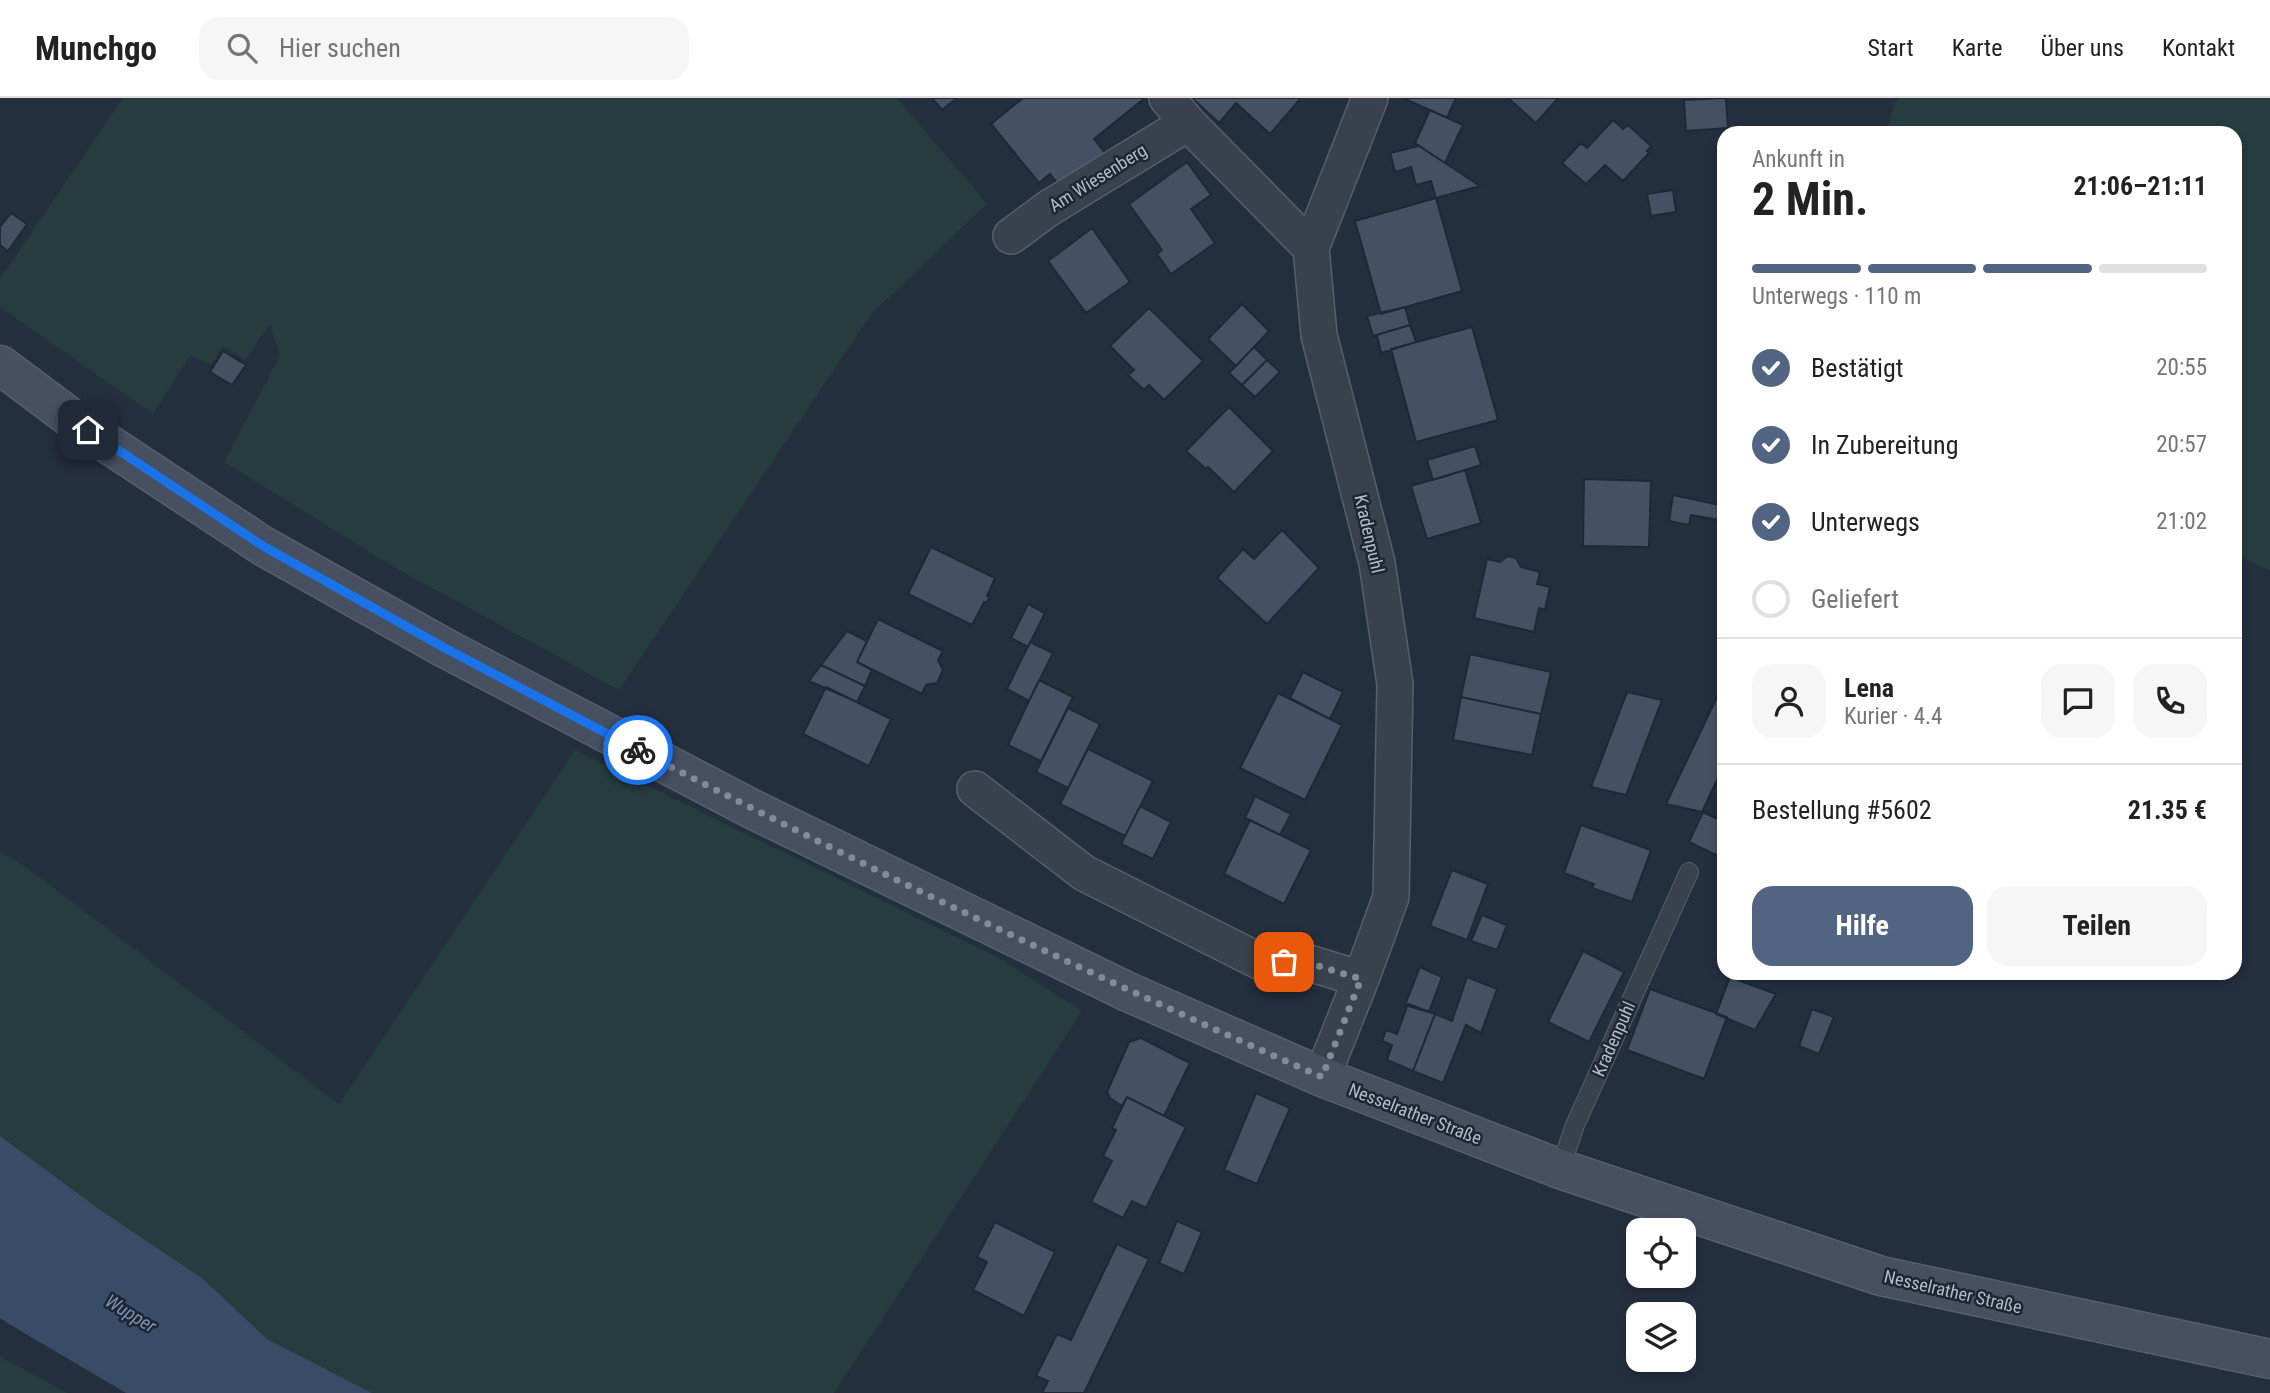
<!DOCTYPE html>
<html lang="de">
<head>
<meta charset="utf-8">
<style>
  :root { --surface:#fff; --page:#f6f6f6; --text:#222; --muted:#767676; --line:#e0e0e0; --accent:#516482 }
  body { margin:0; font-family:"Roboto Condensed",sans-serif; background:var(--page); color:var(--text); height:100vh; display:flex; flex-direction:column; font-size:26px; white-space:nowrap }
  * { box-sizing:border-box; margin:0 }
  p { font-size:23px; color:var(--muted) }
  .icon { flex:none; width:38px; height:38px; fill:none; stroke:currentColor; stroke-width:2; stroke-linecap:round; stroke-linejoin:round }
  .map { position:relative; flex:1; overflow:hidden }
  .drawer { position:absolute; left:1717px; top:28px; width:525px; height:854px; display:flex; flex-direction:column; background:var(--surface); border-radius:21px; box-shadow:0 4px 10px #0003 }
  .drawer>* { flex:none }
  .fabs { position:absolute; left:1626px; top:1120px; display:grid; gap:14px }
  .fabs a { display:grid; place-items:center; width:70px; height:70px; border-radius:14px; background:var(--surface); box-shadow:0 4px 10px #0003; font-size:35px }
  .pin { position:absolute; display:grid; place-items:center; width:60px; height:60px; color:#fff; margin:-30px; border-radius:14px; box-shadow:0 4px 10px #0006 }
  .courier { position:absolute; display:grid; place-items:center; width:70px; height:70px; margin:-35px; border:5px solid #1a73e8; border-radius:50%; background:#fff; color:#222; box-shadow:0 2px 9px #0007 }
  .summary em { font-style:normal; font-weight:700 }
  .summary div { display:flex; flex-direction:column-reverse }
  .summary { display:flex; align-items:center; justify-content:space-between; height:119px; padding:0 35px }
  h1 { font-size:46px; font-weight:700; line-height:52px }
  .bar { display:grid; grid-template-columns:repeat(4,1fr); gap:10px 7px; align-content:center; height:84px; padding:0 35px }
  .bar i { height:9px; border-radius:5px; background:var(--line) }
  .bar .on { background:var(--accent) }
  .bar p { grid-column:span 4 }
  .line { display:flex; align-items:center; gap:18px; padding:0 35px; border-top:2px solid var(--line) }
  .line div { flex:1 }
  .round { display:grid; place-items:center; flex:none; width:74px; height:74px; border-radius:21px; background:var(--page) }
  ol { padding:0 35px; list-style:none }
  li { display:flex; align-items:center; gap:21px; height:77px }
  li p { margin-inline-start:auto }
  li .icon { padding:7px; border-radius:50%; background:var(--accent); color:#fff; stroke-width:4 }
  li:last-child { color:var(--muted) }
  li i { width:38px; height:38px; border:4px solid var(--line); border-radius:50% }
  .button { display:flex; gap:14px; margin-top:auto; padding:14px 35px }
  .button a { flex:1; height:80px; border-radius:21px; background:var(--accent); color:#fff; font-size:28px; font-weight:700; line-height:80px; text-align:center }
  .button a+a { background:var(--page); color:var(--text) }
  header { display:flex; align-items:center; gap:42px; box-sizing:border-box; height:98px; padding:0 35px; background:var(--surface); border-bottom:2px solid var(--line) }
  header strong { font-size:33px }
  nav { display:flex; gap:38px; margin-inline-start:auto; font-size:24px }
  .search { width:490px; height:63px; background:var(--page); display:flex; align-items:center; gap:18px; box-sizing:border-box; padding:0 24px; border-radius:21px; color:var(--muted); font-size:26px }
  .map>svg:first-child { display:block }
</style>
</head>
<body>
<header>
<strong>Munchgo</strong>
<div class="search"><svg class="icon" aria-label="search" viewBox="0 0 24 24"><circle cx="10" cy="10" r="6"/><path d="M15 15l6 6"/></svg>Hier suchen</div>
<nav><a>Start</a><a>Karte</a><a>Über uns</a><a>Kontakt</a></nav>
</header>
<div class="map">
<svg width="2270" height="1295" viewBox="0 0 2270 1295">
  <rect width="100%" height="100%" fill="#242f3e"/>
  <path fill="#263c3f" d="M123 0H897L987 106 872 215 619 592 399 472 224 364 280 258 270 226 245 262 223 248 211 267 190 257 153 316 0 209V181Z
    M1899 0H2270V473L2235 456V35H1887L1894 5Z
    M575 652 1001 861 1082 913 834 1295H372L267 1241 202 1180 99 1111 0 1038V753L27 770 339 1006Z
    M0 1258 4 1261 68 1295H0Z"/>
  <path fill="#394c67" d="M0 1038 99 1111 202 1180 267 1241 372 1295H126L9 1226 0 1220Z"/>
  <path fill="#455162" stroke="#1f2835" stroke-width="2" d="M932 0H957L942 12Z
    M1023 0H1145L1094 41 1105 55 1061 90 1050 76 1039 85 991 26Z
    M1192 0H1301L1270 36 1236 5 1219 25Z
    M1403 0H1456L1447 20Z
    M1508 0H1558L1536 25Z
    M1726 0 1728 30 1686 33 1684 2Z
    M1430 12 1463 27 1445 65 1415 45Z
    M1613 22 1623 31 1628 27 1651 48 1647 53 1649 55 1623 83 1605 67 1586 86 1562 65 1581 45 1587 50Z
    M1419 48 1445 65 1480 88 1436 100 1431 83 1416 87 1411 69 1395 74 1390 55Z
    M1187 64 1211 97 1191 111 1215 145 1171 176 1157 156 1162 152 1129 106Z
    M1673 92 1676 114 1651 118 1647 96Z
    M1436 100 1462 193 1381 216 1355 123Z
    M11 115 27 126 8 153 0 147V129Z
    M1092 130 1130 184 1086 215 1048 163Z
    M1242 206 1269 233 1236 268 1208 241Z
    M1405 209 1410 227 1373 238 1367 218Z
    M1149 210 1203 263 1164 302 1149 287 1144 292 1128 277 1134 272 1110 248Z
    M1410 227 1416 244 1378 256 1381 254 1377 238H1373Z
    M1472 229 1498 322 1416 344 1391 251Z
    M1254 249 1267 262 1242 287 1229 275Z
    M223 253 246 267 232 287 210 274Z
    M1267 262 1280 274 1255 299 1242 287Z
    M1229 309 1273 353 1234 394 1208 369 1206 371 1186 353Z
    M1475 348 1481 367 1433 382 1427 362Z
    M1465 372 1481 425 1427 441 1411 388Z
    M1584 381 1651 383 1649 449 1583 448Z
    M1673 397 1724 408V423L1691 417 1689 427 1669 423Z
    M1282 432 1319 470 1267 526 1217 480 1243 451 1254 461Z
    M931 449 995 480 987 498 990 499 986 505 984 504 972 527 908 496Z
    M1508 458 1516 460 1521 469 1540 474 1537 486 1550 489 1545 512 1539 510 1534 534 1474 520 1487 461 1500 464Z
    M1028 506 1045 515 1028 549 1011 540Z
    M878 521 943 553 938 562 943 572 937 585 926 587 922 596 857 564Z
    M847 533 867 543 857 564 872 572 865 588 821 567Z
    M1030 544 1053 555 1029 603 1007 591Z
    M1470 556 1551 574 1541 616 1461 599Z
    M821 567 865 588 857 604 809 583Z
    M1724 569V667L1702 714 1666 706 1718 597Z
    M1303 574 1343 594 1330 621 1290 600Z
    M1039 582 1073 599 1041 663 1008 647Z
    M826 589 891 621 869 668 803 636Z
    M1627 594 1662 602 1626 697 1591 689Z
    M1278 595 1342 627 1305 702 1240 670Z
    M1461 599 1541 616 1532 657 1453 642Z
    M1068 610 1100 626 1068 690 1036 674Z
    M1088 651 1153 683 1125 738 1060 706Z
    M1255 698 1291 716 1280 737 1245 720Z
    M1140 708 1171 724 1153 761 1121 746Z
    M1703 714 1724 724V761L1689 744Z
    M1250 722 1311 752 1284 806 1224 776Z
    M1581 727 1651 752 1632 804 1592 790 1594 786 1564 775Z
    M1452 772 1488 786 1467 842 1430 828Z
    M1482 817 1507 827 1497 852 1471 843Z
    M1583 853 1624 874 1589 944 1548 924Z
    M1420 869 1442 879 1429 914 1405 907Z
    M1467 879 1497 891 1481 935 1466 927 1443 985 1413 973 1435 916 1452 923Z
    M1730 879 1776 896 1755 932 1716 916Z
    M1650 891 1727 919 1704 981 1627 952Z
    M1408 906 1435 916 1413 973 1387 962 1392 947 1382 943 1386 932 1397 936Z
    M1812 911 1834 919 1819 956 1799 948Z
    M1141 940 1190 965 1164 1018 1127 999 1122 1008 1110 1000 1107 994 1129 944Z
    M1256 995 1290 1010 1257 1086 1224 1072Z
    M1127 999 1186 1029 1146 1110 1132 1103 1123 1120 1091 1104 1112 1063 1103 1058 1116 1032 1112 1030Z
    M1177 1123 1202 1134 1184 1176 1159 1165Z
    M995 1124 1055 1154 1024 1218 973 1192 987 1164 977 1159Z
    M1117 1146 1149 1161 1084 1295H1042L1048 1283 1036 1278 1057 1236 1071 1242Z"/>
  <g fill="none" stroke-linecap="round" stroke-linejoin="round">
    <defs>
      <path id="service" d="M1560 1071 1575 1027 1689 774"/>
      <path id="minor" d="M1167 0 1188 25 1311 150
        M1011 138 1049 110 1188 25
        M975 691 1084 775 1259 863 1309 865 1361 881 1322 979
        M1361 881 1391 799 1395 586 1377 465 1319 237 1311 150 1370 0"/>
      <path id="secondary" d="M0 267 87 332 263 448 443 549 752 711 1128 894 1322 979 1560 1071 1881 1178 2270 1261"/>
    </defs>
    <use href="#service" stroke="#565f6c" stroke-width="20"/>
    <use href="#minor" stroke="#565f6c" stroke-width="38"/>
    <use href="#secondary" stroke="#565f6c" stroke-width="41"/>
    <use href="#service" stroke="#38414e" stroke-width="18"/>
    <use href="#minor" stroke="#38414e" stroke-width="35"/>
    <use href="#secondary" stroke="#465061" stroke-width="38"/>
  </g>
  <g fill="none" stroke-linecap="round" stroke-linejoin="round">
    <path stroke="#828b98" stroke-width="7" stroke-dasharray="0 12.6" d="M638 652C863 768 1090 877 1322 979L1361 881 1309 865 1284 864"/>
    <path stroke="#1a73e8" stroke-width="9" d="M88 332 263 448 443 549 638 652"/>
  </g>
  <g text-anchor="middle" stroke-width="5" stroke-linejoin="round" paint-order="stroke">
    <g font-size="18" fill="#b4bcc9" stroke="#1d2633">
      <text transform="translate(1098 80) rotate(-32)" y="6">Am Wiesenberg</text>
      <text transform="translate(1369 436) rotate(77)" y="6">Kradenpuhl</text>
      <text transform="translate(1614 941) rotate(-66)" y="6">Kradenpuhl</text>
      <text transform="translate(1415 1016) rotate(21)" y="6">Nesselrather Straße</text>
      <text transform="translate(1953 1194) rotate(13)" y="6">Nesselrather Straße</text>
    </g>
    <g font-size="19" font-style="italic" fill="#7c92b1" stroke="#1d2633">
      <text transform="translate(131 1215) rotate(31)" y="7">Wupper</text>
    </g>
  </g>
</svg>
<div class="fabs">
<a><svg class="icon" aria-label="locate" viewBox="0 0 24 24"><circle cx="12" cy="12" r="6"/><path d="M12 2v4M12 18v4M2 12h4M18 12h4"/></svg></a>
<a><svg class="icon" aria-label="layers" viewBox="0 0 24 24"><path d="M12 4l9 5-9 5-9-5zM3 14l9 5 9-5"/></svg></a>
</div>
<div class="pin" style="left:1284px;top:864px;background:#ea580c"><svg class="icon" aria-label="bag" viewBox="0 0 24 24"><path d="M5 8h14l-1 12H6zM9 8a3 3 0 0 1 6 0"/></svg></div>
<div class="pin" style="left:88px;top:332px;background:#1f2937"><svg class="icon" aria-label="home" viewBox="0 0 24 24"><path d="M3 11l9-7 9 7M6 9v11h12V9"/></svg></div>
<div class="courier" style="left:638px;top:652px"><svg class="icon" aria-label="bike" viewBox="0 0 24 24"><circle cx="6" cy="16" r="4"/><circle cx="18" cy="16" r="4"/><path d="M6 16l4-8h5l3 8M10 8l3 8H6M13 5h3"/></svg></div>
<section class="drawer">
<div class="summary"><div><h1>2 Min.</h1><p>Ankunft in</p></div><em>21:06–21:11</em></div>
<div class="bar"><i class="on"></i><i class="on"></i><i class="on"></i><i></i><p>Unterwegs · 110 m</p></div>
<ol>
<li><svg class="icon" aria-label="check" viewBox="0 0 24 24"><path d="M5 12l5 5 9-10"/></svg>Bestätigt<p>20:55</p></li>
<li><svg class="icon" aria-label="check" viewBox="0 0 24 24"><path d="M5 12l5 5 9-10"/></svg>In Zubereitung<p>20:57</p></li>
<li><svg class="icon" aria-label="check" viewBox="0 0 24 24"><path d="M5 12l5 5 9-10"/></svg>Unterwegs<p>21:02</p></li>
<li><i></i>Geliefert</li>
</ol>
<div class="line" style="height:126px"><a class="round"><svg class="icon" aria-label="person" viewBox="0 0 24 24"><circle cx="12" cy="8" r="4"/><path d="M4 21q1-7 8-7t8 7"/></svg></a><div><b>Lena</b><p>Kurier · 4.4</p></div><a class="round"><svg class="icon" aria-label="chat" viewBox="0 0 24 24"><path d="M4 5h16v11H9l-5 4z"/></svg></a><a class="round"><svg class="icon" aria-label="phone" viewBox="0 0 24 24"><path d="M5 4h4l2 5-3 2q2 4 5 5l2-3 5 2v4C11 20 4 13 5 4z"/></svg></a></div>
<div class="line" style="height:91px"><div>Bestellung #5602</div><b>21.35 €</b></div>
<div class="button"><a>Hilfe</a><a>Teilen</a></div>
</section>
</div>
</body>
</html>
